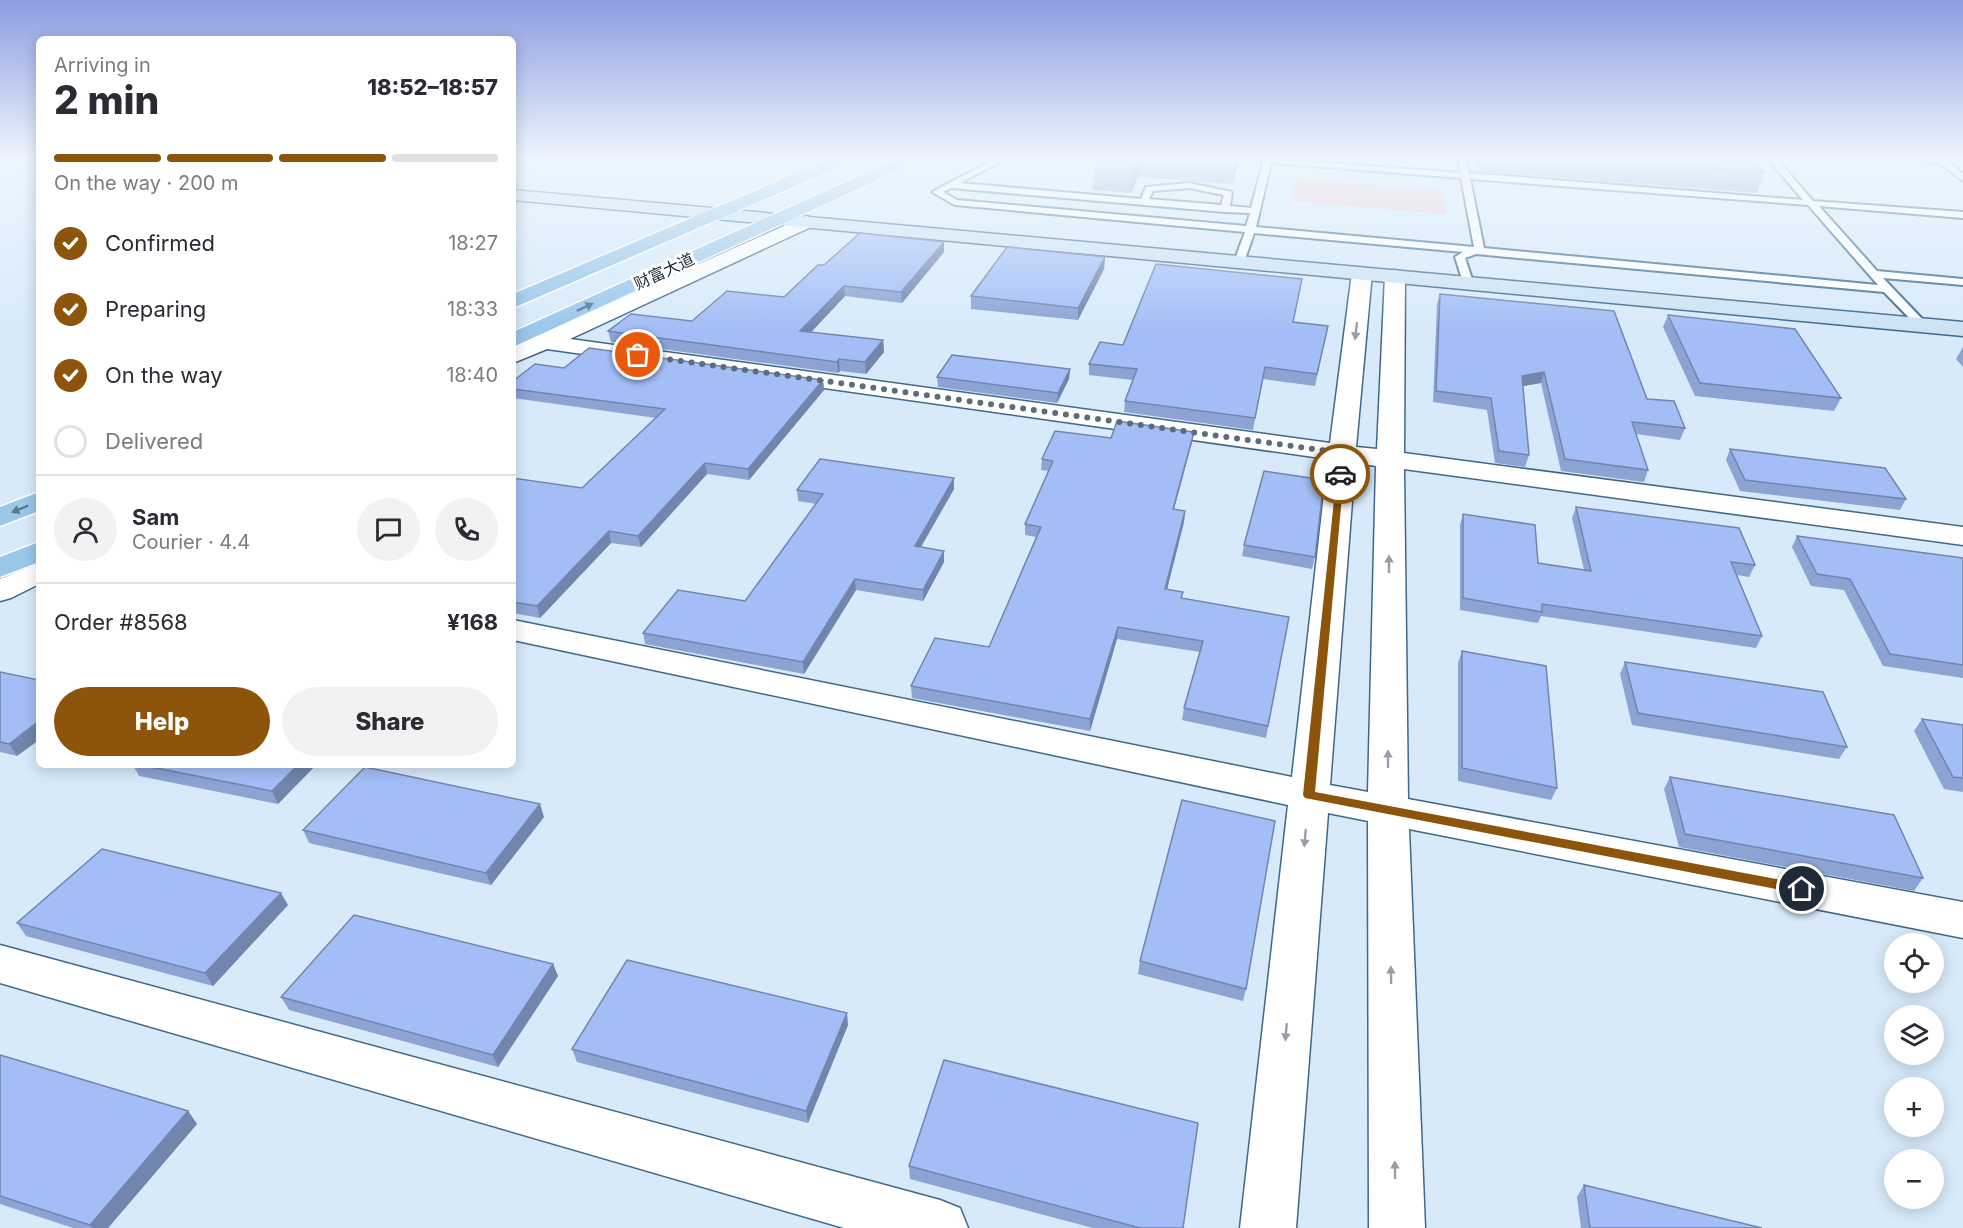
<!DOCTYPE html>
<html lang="en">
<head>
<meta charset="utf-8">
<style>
  :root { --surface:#fff; --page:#f2f2f3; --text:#2b2b33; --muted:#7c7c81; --line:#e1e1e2; --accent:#8d540b }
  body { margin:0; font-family:Inter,"Noto Sans SC",sans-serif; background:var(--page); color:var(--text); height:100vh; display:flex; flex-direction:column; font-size:22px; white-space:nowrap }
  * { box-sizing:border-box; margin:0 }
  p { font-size:20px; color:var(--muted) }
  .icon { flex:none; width:33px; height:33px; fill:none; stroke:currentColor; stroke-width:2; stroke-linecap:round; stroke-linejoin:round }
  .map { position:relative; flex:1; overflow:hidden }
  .panel { position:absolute; left:36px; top:36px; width:480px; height:732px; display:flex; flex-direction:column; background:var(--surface); border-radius:9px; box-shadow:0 3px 15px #0003 }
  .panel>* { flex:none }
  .tools { position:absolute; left:1884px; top:933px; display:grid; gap:12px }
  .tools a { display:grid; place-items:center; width:60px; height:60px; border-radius:50%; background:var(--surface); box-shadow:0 3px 15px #0003; font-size:30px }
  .pin { position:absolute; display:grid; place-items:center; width:51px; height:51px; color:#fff; margin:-26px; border:3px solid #fff; border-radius:50%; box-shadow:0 2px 6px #0007 }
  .courier { position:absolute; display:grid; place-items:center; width:60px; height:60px; margin:-30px; border:4px solid #8d540b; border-radius:50%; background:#fff; color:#222; box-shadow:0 2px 8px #0007 }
  .headline em { font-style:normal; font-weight:800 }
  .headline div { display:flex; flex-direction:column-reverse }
  .headline { display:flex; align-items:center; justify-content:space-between; height:102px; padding:0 18px }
  h1 { font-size:39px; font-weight:800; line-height:45px }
  .bar { display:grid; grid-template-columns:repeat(4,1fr); gap:9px 6px; align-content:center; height:72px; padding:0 18px }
  .bar i { height:8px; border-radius:4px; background:var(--line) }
  .bar .on { background:var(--accent) }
  .bar p { grid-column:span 4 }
  .line { display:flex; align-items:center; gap:15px; padding:0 18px; border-top:2px solid var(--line) }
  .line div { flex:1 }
  .round { display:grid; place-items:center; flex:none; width:63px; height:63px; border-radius:32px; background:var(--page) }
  ol { padding:0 18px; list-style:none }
  li { display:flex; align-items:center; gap:18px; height:66px }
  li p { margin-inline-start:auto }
  li .icon { padding:6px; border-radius:50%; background:var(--accent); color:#fff; stroke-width:4 }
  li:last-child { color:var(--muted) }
  li i { width:33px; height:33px; border:3px solid var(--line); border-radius:50% }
  .button { display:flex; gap:12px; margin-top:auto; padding:12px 18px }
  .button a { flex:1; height:69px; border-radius:36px; background:var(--accent); color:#fff; font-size:24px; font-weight:800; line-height:69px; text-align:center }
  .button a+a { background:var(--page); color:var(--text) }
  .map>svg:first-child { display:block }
</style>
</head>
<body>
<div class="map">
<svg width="1963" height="1228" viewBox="0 0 1963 1228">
  <rect width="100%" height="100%" fill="#d8eafa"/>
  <path fill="#f3c7d0" d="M1295 179 1443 190 1446 214 1291 201Z"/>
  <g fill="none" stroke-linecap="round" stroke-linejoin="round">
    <defs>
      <path id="lane" d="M996 158H1007L960 183 1141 199 1146 187 1189 183 1232 192 1230 206 1251 208 1264 158 1461 173 1458 158H1466L1469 173 1803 200 1767 158H1776L1813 201 1963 212V218L1819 206 1877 271 1963 279V285L1883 278 1926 323V327H1918L1884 292 1476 254 1465 258 1473 282 1468 285 1463 282 1455 257 1463 252 1254 233 1244 262 1239 265 1234 262 1245 232 955 205 932 192ZM1271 163 1461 178 1474 247 1256 227ZM1470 179 1808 205 1878 285 1484 248ZM951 188 1225 212 1250 213 1246 226 957 200 943 192ZM1189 188 1224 195 1221 205 1149 199 1153 191Z
        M1896 158H1944L1963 174V181L1940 163Z"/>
      <path id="street" d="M806 216 813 218 815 222 813 226 570 339 1330 443 1352 273 1355 269H1369L1372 273 1356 447 1377 449 1385 276 1388 272 1395 270 1402 272 1405 276 1404 453 1963 527V545L1404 469 1408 799 1963 902V938L1409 829 1425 1228H1369L1368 821 1328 813 1296 1228H1240L1288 805 513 640V620L1292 777 1328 459 547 349 513 363V347ZM1355 463 1376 466 1368 792 1330 785Z
        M39 563V584L11 598 0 601V579Z
        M0 945 940 1200 960 1208 968 1228H844L0 983Z"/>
      <path id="secondary" d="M513 190 1963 322V336L513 200Z"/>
      <path id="primary" d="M832 158H855L853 161 513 308V294Z
        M899 158H921L919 161 513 347V332Z
        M39 492V511L0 526V507Z
        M39 542V562L0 577V557Z"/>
    </defs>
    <use href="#lane" stroke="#3f688a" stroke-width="4"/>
    <use href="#street" stroke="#3f688a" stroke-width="3"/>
    <use href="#secondary" stroke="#3f688a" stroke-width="3"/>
    <use href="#primary" stroke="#fff" stroke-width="3"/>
    <use href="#lane" fill="#fff" fill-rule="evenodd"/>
    <use href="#street" fill="#fff" fill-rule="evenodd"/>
    <use href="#secondary" fill="#cde3f4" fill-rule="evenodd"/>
    <use href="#primary" fill="#9bc7e9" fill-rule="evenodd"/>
  </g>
  <path fill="#8ca3d4" d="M1100 158H1240L1232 184 1138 177 1131 193 1093 190 1094 169Z
    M1476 158H1753L1765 172 1757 193 1478 171Z
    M944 252 902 303 845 296 811 332 883 340 884 352 866 374 840 371 838 373 611 342 608 331 692 321 784 297Z
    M1105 257 1104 269 1078 320 971 309V296Z
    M1440 294 1647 399 1685 428 1680 440 1636 434 1648 470 1644 482 1561 471 1541 383 1523 386 1529 455 1525 467 1495 463 1487 410 1433 402 1437 304Z
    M1668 315 1841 398 1834 411 1695 396 1663 327Z
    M1294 322 1328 326 1315 386 1263 379 1253 430 1124 412 1125 401 1133 380 1089 375V364L1123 345Z
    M1963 347V367L1956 359Z
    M564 368 823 380 824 390 749 480 707 474 641 547 611 543 540 618 513 613V478L582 488 656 418 513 398V381Z
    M1070 369 1069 379 1057 403 938 387 937 377Z
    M1111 438 1192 442 1174 509 1185 511 1184 522 1167 590 1182 598 1289 617 1266 738 1182 720 1184 708 1200 652 1117 639 1090 731 912 698 911 686 989 647 1036 537 1025 535V524L1049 471 1041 470 1042 459Z
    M1730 449 1906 499 1900 510 1740 491 1726 460Z
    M954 478V489L921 547 944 562 923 601 856 590 804 674 645 644 643 633 745 601 816 504 798 501 797 490Z
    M1576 507 1755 565 1749 577 1737 575 1762 636 1756 648 1541 616 1538 623 1460 610V525L1463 514 1538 563 1584 570 1572 518Z
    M1797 536 1963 558V678L1883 666 1844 590 1811 586 1792 547Z
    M1244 545 1315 557 1312 569 1242 556Z
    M1462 651 1557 788 1551 800 1458 781V663Z
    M1625 662 1847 747 1839 759 1632 725 1620 674Z
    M0 672 17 756 0 752Z
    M1922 719 1963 725V792L1944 789 1914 731Z
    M133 765H316L278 804 139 776Z
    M1670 777 1923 878 1914 891 1679 847 1664 789Z
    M544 817 491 885 309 843 303 830Z
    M288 905 213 986 26 936 17 923Z
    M1140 961 1246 989 1243 1001 1138 974Z
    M553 964 558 976 498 1067 289 1010 281 997Z
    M848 1025 808 1123 577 1062 572 1049Z
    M0 1055 188 1111 197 1124 108 1228H73L0 1204Z
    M909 1166 1183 1228H1093L910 1179Z
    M1584 1185 1762 1228H1581L1577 1197Z"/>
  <path fill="#7285ad" d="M1139 158 1138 177 1131 193 1132 172Z
    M1236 158H1240L1232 184 1235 164Z
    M944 242V252L902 303 901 292Z
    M1105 257 1104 269 1078 320V308Z
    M844 286 845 296 802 342 800 331Z
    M883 340 884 352 866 374 865 362Z
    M839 359 840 371 838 373 837 362Z
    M1070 369 1069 379 1057 403 1058 393Z
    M1544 372 1541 383 1519 387 1522 376Z
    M823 380 824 390 749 480 748 469Z
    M1194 432 1192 442 1171 520 1173 509Z
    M705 463 707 474 641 547 638 536Z
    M954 478V489L915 557V546Z
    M1185 511 1184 522 1164 601 1165 589Z
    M609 531 611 543 540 618 537 606Z
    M944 551V562L923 601V590Z
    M855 579 856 590 804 674 803 662Z
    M1118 627 1117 639 1090 731V719Z
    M39 721V740L17 756 9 744Z
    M298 765H316L278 804 272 791Z
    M540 804 544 817 491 885 486 873Z
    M281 893 288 905 213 986 205 973Z
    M553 964 558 976 498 1067 493 1055Z
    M847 1013 848 1025 808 1123 806 1111Z
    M188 1111 197 1124 108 1228H92L90 1225Z"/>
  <path fill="#a3bef7" stroke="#7285ad" stroke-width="1.5" d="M1100 158H1139L1132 172 1094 169Z
    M1161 158H1236L1235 164Z
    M1576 158H1753L1765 172Z
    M860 233 944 242 901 292 844 286 800 331 883 340 865 362 839 359 837 362 608 331 631 314 692 321 727 291 784 297 818 265H824Z
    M1007 247 1105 257 1078 308 971 296Z
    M1156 264 1302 279 1293 322 1328 326 1317 374 1265 367 1255 418 1125 401 1137 369 1089 364 1100 342 1123 345Z
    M1440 294 1614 311 1647 399 1674 401 1685 428 1632 422 1648 470 1565 459 1544 372 1522 376 1529 455 1499 451 1491 398 1436 391Z
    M1668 315 1795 329 1841 398 1700 383Z
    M589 348 823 380 748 469 705 463 638 536 609 531 537 606 513 602V478L582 488 665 409 513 389V381L535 364 564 368Z
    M952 355 1070 369 1058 393 937 377Z
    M1117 421 1194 432 1173 509 1185 511 1165 589 1183 592 1181 598 1289 617 1268 726 1184 708 1203 641 1118 627 1090 719 911 686 935 638 989 647 1041 527 1025 524 1053 461 1042 459 1055 431 1111 438Z
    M1730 449 1885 468 1906 499 1745 480Z
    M820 459 954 478 915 546 944 551 923 590 855 579 803 662 643 633 678 590 745 601 823 494 797 490Z
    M1264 471 1324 480 1315 557 1244 545Z
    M1576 507 1739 528 1755 565 1731 562 1762 636 1542 604V612L1463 598V514L1535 525 1538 563 1591 571Z
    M1797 536 1963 558V665L1890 654 1850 579 1817 574Z
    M1462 651 1546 666 1557 788 1462 768Z
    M1625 662 1823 692 1847 747 1638 713Z
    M0 672 39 680V721L9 744 0 742Z
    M1922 719 1963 725V778L1953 777Z
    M141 765H298L272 791Z
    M365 767 540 804 486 873 303 830Z
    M1670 777 1894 815 1923 878 1685 834Z
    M1182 800 1275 821 1246 989 1140 961Z
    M102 849 281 893 205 973 17 923Z
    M354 915 553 964 493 1055 281 997Z
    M627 960 847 1013 806 1111 572 1049Z
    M0 1055 188 1111 90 1225 0 1196Z
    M944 1060 1198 1123 1183 1228H1140L909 1166Z
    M1584 1185 1762 1228H1590Z"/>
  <defs><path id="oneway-solid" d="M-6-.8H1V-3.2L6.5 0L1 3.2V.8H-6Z" transform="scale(1.5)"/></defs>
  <g fill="#597890">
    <use href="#oneway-solid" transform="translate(585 307) rotate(-25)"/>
    <use href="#oneway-solid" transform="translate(20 509) rotate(157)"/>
  </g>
  <g fill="#979ea5">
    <use href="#oneway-solid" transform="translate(1356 331) rotate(97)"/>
    <use href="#oneway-solid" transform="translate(1389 564) rotate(-90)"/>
    <use href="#oneway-solid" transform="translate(1388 759) rotate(-90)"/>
    <use href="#oneway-solid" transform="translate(1305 838) rotate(95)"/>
    <use href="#oneway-solid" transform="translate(1391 975) rotate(-91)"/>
    <use href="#oneway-solid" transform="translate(1286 1032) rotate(95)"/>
    <use href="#oneway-solid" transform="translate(1395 1170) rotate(-91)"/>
  </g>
  <linearGradient id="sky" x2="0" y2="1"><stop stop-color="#8d9ce1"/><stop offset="0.48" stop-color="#edf6fd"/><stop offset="1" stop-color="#edf6fd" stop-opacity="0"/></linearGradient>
  <rect width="1963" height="330" fill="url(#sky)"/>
  <path fill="#8d540b" d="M1337 472 1344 474 1315 792 1802 884 1806 886 1808 889 1806 893 1802 894 1305 798 1303 795Z"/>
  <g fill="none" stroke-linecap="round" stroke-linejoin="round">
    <path stroke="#5b6c7b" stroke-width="6" stroke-dasharray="0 10.8" d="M638 355 1342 453 1340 474"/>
  </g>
  <g text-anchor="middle" stroke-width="6" stroke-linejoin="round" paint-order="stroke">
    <g font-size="16" fill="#172837" stroke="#fff">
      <text transform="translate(664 271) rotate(-25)" y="6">财富大道</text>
    </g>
  </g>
</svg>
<div class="tools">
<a><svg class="icon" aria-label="locate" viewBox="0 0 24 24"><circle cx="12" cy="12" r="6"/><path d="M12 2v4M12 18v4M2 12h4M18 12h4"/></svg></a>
<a><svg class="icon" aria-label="layers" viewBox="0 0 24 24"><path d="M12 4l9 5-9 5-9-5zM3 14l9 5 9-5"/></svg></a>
<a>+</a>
<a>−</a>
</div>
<div class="pin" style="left:638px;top:355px;background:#ea580c"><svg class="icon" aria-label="bag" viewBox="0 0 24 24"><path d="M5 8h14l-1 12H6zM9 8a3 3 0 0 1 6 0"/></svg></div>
<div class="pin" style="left:1802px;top:889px;background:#1f2937"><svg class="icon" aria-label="home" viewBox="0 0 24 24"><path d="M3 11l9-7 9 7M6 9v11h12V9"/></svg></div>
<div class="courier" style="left:1340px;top:474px"><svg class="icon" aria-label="car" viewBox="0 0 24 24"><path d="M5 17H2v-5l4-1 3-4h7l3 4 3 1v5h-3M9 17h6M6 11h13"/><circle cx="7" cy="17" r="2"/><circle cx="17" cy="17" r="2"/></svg></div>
<section class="panel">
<div class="headline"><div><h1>2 min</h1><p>Arriving in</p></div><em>18:52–18:57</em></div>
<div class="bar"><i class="on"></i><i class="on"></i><i class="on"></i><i></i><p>On the way · 200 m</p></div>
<ol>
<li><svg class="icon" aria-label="check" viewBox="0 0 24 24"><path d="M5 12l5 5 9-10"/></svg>Confirmed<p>18:27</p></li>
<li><svg class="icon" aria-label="check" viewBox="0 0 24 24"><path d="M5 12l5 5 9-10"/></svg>Preparing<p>18:33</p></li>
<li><svg class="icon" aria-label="check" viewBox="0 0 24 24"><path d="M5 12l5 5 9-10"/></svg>On the way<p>18:40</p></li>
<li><i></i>Delivered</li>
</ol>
<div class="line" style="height:108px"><a class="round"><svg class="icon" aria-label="person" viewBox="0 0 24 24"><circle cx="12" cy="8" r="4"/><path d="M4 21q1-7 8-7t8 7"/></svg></a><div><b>Sam</b><p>Courier · 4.4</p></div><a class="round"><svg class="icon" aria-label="chat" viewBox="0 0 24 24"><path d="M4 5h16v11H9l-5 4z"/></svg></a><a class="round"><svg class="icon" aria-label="phone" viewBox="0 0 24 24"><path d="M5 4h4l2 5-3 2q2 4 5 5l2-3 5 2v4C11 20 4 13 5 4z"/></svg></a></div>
<div class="line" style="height:78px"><div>Order #8568</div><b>¥168</b></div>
<div class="button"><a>Help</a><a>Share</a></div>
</section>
</div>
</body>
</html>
